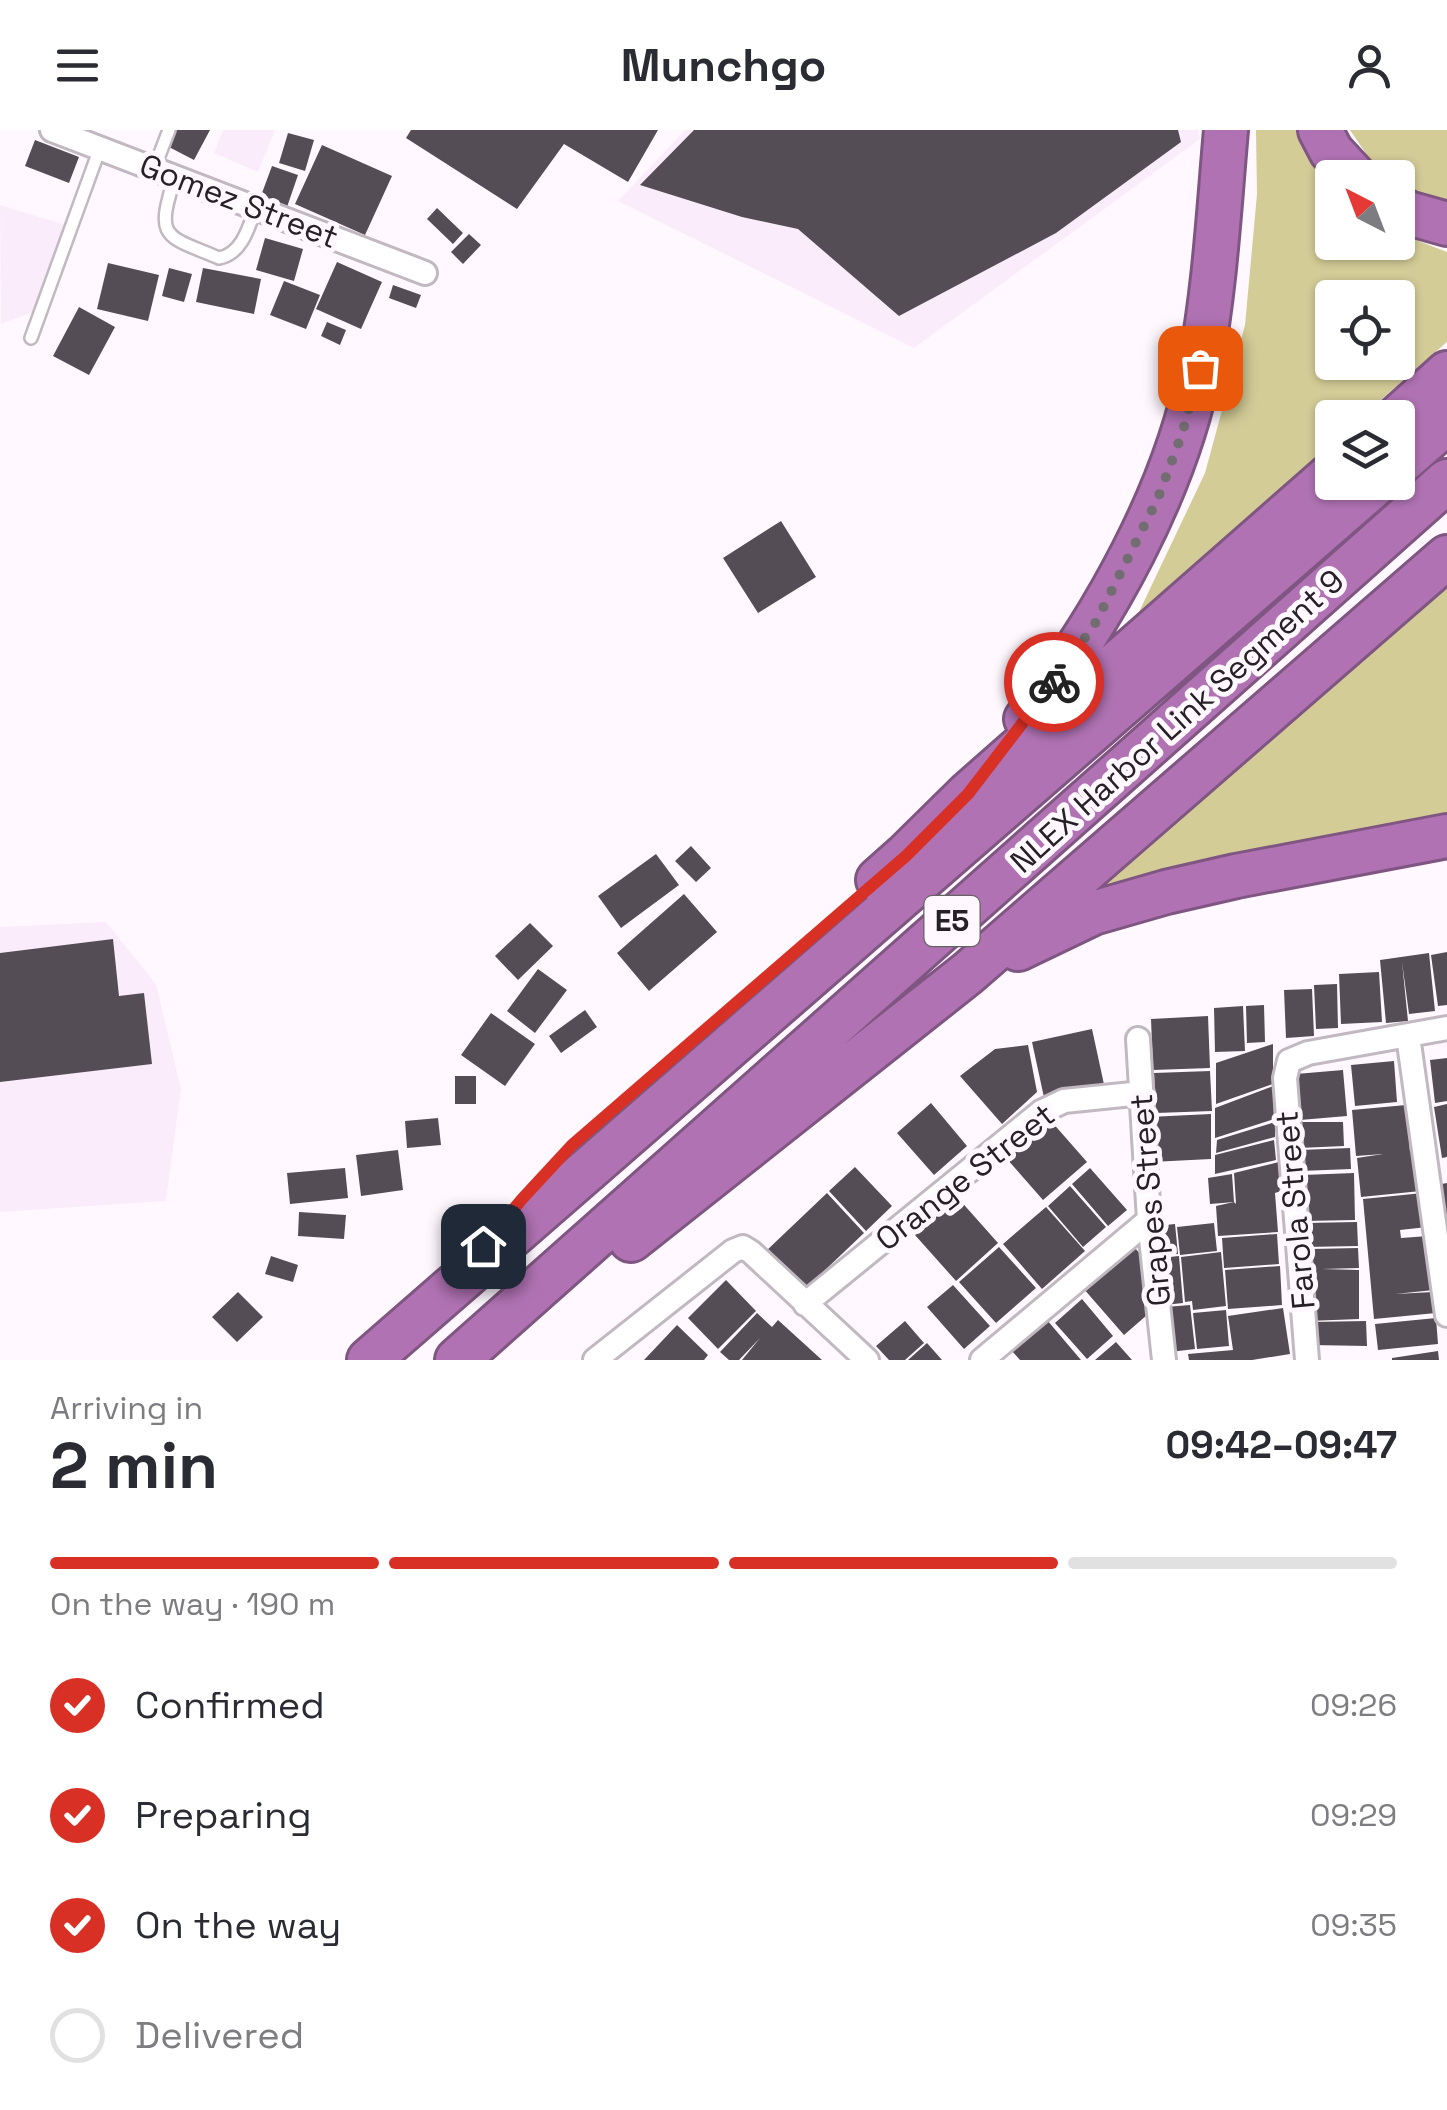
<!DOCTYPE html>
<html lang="en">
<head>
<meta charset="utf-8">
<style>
  :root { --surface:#fff; --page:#f2f2f3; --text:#2b2b33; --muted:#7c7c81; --line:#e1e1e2; --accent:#d93025 }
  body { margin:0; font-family:"Space Grotesk",sans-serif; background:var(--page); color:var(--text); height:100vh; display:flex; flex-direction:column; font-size:38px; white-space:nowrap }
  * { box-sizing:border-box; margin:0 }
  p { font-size:32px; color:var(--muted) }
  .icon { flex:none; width:55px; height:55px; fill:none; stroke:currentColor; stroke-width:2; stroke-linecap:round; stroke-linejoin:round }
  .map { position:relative; height:1230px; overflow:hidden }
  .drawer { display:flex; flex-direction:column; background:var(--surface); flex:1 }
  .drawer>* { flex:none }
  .needle { width:65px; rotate:318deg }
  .buttons { position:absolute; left:1315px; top:30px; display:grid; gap:20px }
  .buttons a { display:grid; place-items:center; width:100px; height:100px; border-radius:10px; background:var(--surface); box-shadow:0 2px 8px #0004; font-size:50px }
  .pin { position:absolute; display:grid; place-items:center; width:85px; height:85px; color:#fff; margin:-42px; border-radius:20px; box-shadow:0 5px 15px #0006 }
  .courier { position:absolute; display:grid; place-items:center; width:100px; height:100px; margin:-50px; border:8px solid #d93025; border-radius:50%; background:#fff; color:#222; box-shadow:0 2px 12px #0007 }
  .summary em { font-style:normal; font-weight:800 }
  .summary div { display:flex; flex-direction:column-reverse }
  .summary { display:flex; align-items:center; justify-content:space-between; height:170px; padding:0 50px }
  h1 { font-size:65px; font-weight:800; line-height:75px }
  .bar { display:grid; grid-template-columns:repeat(4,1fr); gap:15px 10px; align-content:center; height:120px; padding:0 50px }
  .bar i { height:12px; border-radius:8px; background:var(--line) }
  .bar .on { background:var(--accent) }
  .bar p { grid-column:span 4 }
  ol { padding:0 50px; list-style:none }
  li { display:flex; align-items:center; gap:30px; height:110px }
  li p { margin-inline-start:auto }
  li .icon { padding:10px; border-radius:50%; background:var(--accent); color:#fff; stroke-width:4 }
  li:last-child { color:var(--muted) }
  li i { width:55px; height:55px; border:5px solid var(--line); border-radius:50% }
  header { display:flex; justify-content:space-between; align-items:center; height:130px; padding:0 50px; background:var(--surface); font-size:45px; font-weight:800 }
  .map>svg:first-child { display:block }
</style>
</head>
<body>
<header><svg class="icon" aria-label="menu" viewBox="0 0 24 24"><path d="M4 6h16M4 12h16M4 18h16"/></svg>Munchgo<svg class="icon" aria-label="person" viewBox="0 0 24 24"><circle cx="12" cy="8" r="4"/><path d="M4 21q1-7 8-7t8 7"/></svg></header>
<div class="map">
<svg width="1447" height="1230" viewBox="0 0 1447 1230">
  <rect width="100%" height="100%" fill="#fff9ff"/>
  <path fill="#fbecfb" d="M223 0H275L258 42 214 23Z
    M685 0H1198L1200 9 914 218 618 71Z
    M0 75 66 95 36 181 1 194Z
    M106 792 156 854 181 959 166 1071 0 1082V797Z"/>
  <path fill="#d4cc97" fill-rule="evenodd" d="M1256 0H1301L1332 49V112H1398V103L1447 122V212L1361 287 1332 288V313L1138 484 1205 343 1245 195 1257 64ZM1332 168H1398V232H1332Z
    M1350 0H1447V82L1398 56V48L1388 47 1373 34Z
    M1447 455V694L1070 780Z"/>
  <path fill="#544d55" d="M176 0H210L194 30 167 16Z
    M411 0H658L628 52 564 14 517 79 406 8Z
    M694 0H1178L1181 12 1056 103 899 186 798 99 742 87 640 55Z
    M288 3 314 10 305 41 279 33Z
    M35 10 79 27 69 53 25 36Z
    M322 15 392 46 365 105 295 74Z
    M272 36 298 45 286 80 259 71Z
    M437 78 463 103 453 114 427 89Z
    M469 104 481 115 463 134 451 122Z
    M265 108 303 119 294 151 256 140Z
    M337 132 382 152 361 199 316 179Z
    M108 133 159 145 148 191 97 179Z
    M169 138 192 144 184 172 162 166Z
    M203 138 261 149 254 184 196 172Z
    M284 151 320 165 306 199 270 185Z
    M393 155 421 165 416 178 389 168Z
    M79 177 115 197 89 245 53 226Z
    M327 192 346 200 340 215 321 206Z
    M781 391 816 447 758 483 723 428Z
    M691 716 711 738 696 752 675 731Z
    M656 724 679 755 621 798 598 766Z
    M684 764 717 802 649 861 617 823Z
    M530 793 553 816 518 850 495 826Z
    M113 809 119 866 144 863 152 934 0 952V823Z
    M1447 822V875L1438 876 1431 825Z
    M1429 823 1435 881 1409 884 1402 832 1408 891 1386 893 1380 830Z
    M538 839 567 860 535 903 507 881Z
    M1379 842 1382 892 1341 894 1339 844Z
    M1337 854 1338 898 1316 899 1314 855Z
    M1312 859 1314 906 1286 908 1284 860Z
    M1264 875 1265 912 1247 913 1246 876Z
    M1243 876 1245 921 1215 922 1214 878Z
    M585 880 597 897 561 923 549 906Z
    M491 883 535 914 505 956 461 925Z
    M1208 886 1210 938 1153 940 1151 889Z
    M1092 899 1105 959 1045 972 1032 912Z
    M1273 914V954L1216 974V933Z
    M1028 915 1037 962 1002 994 960 946 995 919Z
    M1447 928V971L1435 973 1430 930Z
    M1394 931 1397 972 1355 976 1351 935Z
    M1343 940 1347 986 1300 990 1296 944Z
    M1210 941 1212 981 1156 983 1154 943Z
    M455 946H476V974H455Z
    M1273 956 1274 989 1215 1008V978Z
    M931 973 967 1016 934 1045 897 1003Z
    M1447 974V1027L1442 1028 1434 977Z
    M1406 975 1410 1022H1417L1421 1061 1361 1067 1357 1028 1383 1024 1356 1026 1352 980Z
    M1211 984V1029L1151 1032 1149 987Z
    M438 988 441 1015 407 1018 405 991Z
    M1051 991 1087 1032 1043 1070 1007 1029Z
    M1275 992V1007L1216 1023 1217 1010Z
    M1298 992H1343L1344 1016 1299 1018Z
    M1274 1010 1276 1030 1215 1044V1025Z
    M1350 1018 1351 1039 1300 1041V1020Z
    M398 1020 403 1060 361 1066 356 1025Z
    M1279 1032 1281 1061 1275 1063 1278 1102 1218 1106 1216 1076 1234 1072 1236 1074 1234 1043Z
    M855 1037 892 1076 866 1101 829 1061Z
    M345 1038 348 1068 290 1074 287 1043Z
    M1090 1038 1127 1080 1108 1096 1072 1054Z
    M1354 1043 1355 1090 1304 1091 1303 1045Z
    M1232 1044 1234 1072 1210 1074 1208 1048Z
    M1447 1053V1092H1445L1436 1055Z
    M1070 1056 1106 1097 1083 1117 1048 1076Z
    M827 1063 864 1103 802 1162 765 1122Z
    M1423 1063 1427 1097 1400 1100 1401 1108 1428 1106 1434 1160 1395 1164 1433 1162 1436 1183 1374 1189 1363 1069Z
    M958 1068 998 1113 956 1151 915 1105Z
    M1046 1077 1085 1121 1042 1159 1003 1114Z
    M299 1082 346 1085 344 1109 298 1106Z
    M1357 1092 1358 1116 1305 1117V1093Z
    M1214 1093 1217 1121 1180 1125 1177 1097Z
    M1175 1094 1178 1124 1159 1125 1156 1096Z
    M1277 1104 1279 1134 1224 1138 1222 1108Z
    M1132 1115 1146 1130 1147 1185 1124 1205 1083 1158Z
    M999 1117 1036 1158 996 1193 959 1152Z
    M1358 1118 1359 1138 1322 1139 1359 1140V1189L1308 1191 1307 1141H1312L1311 1119Z
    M1221 1122 1226 1176 1193 1180 1192 1171 1185 1172 1181 1127Z
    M271 1126 298 1135 293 1152 265 1144Z
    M1179 1126 1183 1173 1164 1175 1159 1128Z
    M1280 1136 1282 1175 1228 1179 1225 1140Z
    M726 1150 756 1181 718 1219 688 1188Z
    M953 1155 990 1196 964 1219 927 1177Z
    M238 1162 263 1187 237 1212 212 1187Z
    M1082 1169 1113 1206 1087 1229 1055 1193Z
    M1190 1175 1195 1219 1170 1222 1166 1177Z
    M1283 1178 1290 1224 1252 1230H1189L1188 1224 1233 1220 1228 1186Z
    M1226 1180 1229 1216 1197 1219 1193 1183Z
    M757 1183 772 1197 778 1190 822 1230H742L760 1208 739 1230H729L720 1222Z
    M1436 1188 1438 1214 1378 1220 1375 1194Z
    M1047 1190 1081 1230H1020L1012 1221Z
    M905 1191 924 1213 905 1230H889L876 1216Z
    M1366 1191 1367 1216 1312 1215 1310 1192Z
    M677 1195 708 1225 704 1230H644Z
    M1116 1212 1132 1230H1095Z
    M927 1213 942 1230H908Z
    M1438 1221 1439 1230H1392V1228Z"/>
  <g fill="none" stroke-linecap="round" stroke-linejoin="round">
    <defs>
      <path id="service" d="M154 39 169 0
        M175 47C155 109 164 105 219 128 242 124 249 97 256 77
        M31 208 100 18"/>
      <path id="minor" d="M52 0 425 143
        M1408 906 1447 1185
        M1138 909 1149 1090 1164 1230
        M805 1174 1041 982 1064 971 1142 963
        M595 1230 733 1121 743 1117 751 1122 867 1230
        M982 1230 1149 1090
        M1307 1230 1285 948 1289 931 1308 923 1447 898"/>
      <path id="motorway" d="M1320 0 1331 21 1356 48
        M1398 77 1408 83 1447 94
        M1397 288 1447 243
        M1398 335 1447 292
        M1026 589C1104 490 1176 360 1200 236 1215 158 1219 79 1226 0
        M878 750 905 726 968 664 1332 344
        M1018 819 1093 783 1166 762 1236 746 1447 706
        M631 1110 968 843 1447 427
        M369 1230 1378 352
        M457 1230 1447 351"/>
    </defs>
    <use href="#service" stroke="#c1b8c1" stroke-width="16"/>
    <use href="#minor" stroke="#c1b8c1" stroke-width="28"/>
    <use href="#motorway" stroke="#7f5681" stroke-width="48"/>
    <use href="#service" stroke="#fff" stroke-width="11"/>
    <use href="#minor" stroke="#fff" stroke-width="22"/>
    <use href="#motorway" stroke="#b072b3" stroke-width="42"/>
  </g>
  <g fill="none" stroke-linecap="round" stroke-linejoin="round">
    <path stroke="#716d71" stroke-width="10" stroke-dasharray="0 18" d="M1054 552 1096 492 1158 368 1182 304 1200 238"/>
    <path stroke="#d93025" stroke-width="12" d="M483 1116 522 1069 572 1015 906 726 968 664 1054 552"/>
  </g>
  <g text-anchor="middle" stroke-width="10" stroke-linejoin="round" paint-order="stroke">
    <rect fill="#fff9ff" stroke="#666266" stroke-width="2.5" x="924.5" y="766" width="55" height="50" rx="8"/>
    <g font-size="30" font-weight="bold" fill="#252125">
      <text x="952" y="801">E5</text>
    </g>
    <g font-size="32" fill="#252125" stroke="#fff9ff">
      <text transform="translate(239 71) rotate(21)" y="11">Gomez Street</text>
      <text transform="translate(1177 591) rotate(-42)" y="11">NLEX Harbor Link Segment 9</text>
      <text transform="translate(965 1047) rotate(-38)" y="11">Orange Street</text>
      <text transform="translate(1150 1070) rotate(-95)" y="11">Grapes Street</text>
      <text transform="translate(1295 1080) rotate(-95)" y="11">Farola Street</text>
    </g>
  </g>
</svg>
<div class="buttons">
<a><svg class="needle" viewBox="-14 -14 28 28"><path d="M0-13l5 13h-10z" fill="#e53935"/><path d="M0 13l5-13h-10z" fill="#7c7c81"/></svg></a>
<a><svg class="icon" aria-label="locate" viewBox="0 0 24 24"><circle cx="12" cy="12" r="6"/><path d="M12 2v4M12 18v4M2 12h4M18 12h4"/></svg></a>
<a><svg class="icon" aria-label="layers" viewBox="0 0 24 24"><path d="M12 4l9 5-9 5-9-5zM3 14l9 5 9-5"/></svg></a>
</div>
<div class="pin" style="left:1200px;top:238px;background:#ea580c"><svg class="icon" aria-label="bag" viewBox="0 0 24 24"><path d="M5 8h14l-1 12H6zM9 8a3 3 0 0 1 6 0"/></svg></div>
<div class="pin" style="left:483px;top:1116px;background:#1f2937"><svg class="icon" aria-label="home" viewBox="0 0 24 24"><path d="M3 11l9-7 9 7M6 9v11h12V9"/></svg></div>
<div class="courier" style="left:1054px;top:552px"><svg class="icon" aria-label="bike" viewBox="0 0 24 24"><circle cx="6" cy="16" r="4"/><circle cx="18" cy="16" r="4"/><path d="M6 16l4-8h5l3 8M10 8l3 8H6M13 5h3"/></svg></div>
</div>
<section class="drawer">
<div class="summary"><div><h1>2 min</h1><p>Arriving in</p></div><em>09:42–09:47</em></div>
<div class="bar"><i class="on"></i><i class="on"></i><i class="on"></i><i></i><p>On the way · 190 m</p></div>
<ol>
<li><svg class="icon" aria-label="check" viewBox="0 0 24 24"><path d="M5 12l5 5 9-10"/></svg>Confirmed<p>09:26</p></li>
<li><svg class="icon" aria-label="check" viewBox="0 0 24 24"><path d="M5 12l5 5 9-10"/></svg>Preparing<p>09:29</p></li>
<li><svg class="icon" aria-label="check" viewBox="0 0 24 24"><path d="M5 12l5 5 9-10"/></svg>On the way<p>09:35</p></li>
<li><i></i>Delivered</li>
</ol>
</section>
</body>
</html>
